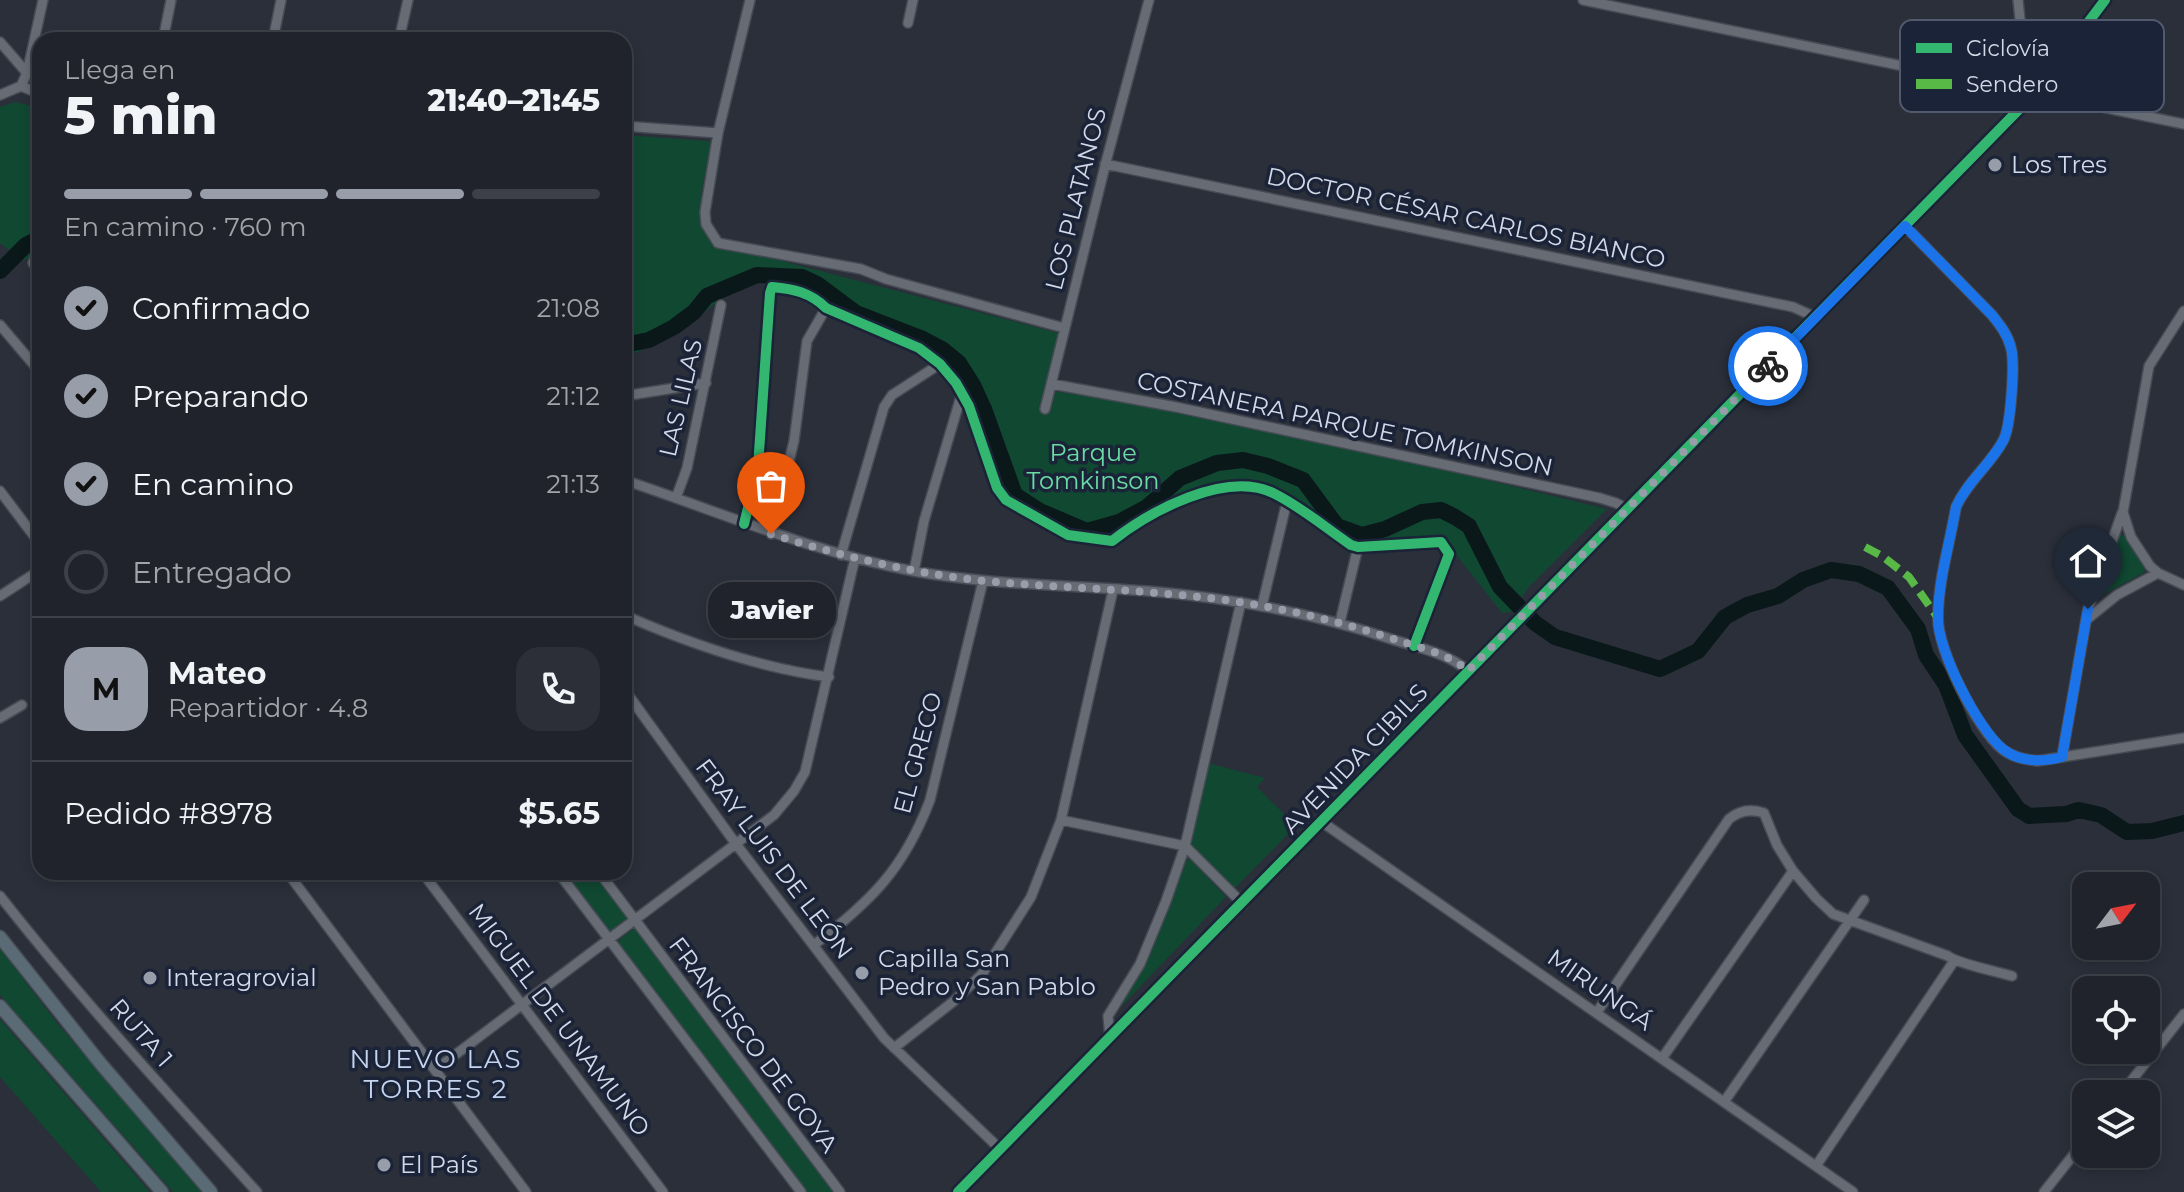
<!DOCTYPE html>
<html lang="es">
<head>
<meta charset="utf-8">
<style>
  :root { --surface:#20232c; --page:#2d2f38; --text:#f1f3f6; --muted:#a2a4a9; --line:#3d4048; --accent:#979eaa }
  body { margin:0; font-family:Montserrat,sans-serif; background:var(--page); color:var(--text); height:100vh; display:flex; flex-direction:column; font-size:30px; white-space:nowrap }
  * { box-sizing:border-box; margin:0 }
  p { font-size:26px; color:var(--muted) }
  .icon { flex:none; width:44px; height:44px; fill:none; stroke:currentColor; stroke-width:2; stroke-linecap:round; stroke-linejoin:round }
  .map { position:relative; flex:1; overflow:hidden }
  .sheet { position:absolute; left:32px; top:32px; width:600px; height:848px; display:flex; flex-direction:column; background:var(--surface); border-radius:24px; box-shadow:0 4px 12px #0003,0 0 0 2px var(--line) }
  .sheet>* { flex:none }
  .needle { width:52px; rotate:58deg }
  .tools { position:absolute; left:2072px; top:872px; display:grid; gap:16px }
  .tools a { display:grid; place-items:center; width:88px; height:88px; border-radius:16px; background:var(--surface); box-shadow:0 4px 12px #0003,0 0 0 2px var(--line); font-size:40px }
  .pin { position:absolute; display:grid; place-items:center; width:68px; height:68px; color:#fff; margin:-82px -34px; border-radius:50% 50% 50% 0; rotate:-45deg; box-shadow:0 0 8px #0007 }
  .pin .icon { rotate:45deg }
  .courier { position:absolute; display:grid; place-items:center; width:80px; height:80px; margin:-40px; border:6px solid #1a73e8; border-radius:50%; background:#fff; color:#222; box-shadow:0 2px 10px #0007 }
  .bubble { position:absolute; height:56px; border-radius:24px; background:var(--surface); box-shadow:0 4px 12px #0003,0 0 0 2px var(--line); font-size:26px; font-weight:800; line-height:56px; text-align:center }
  .overview em { font-style:normal; font-weight:800 }
  .overview div { display:flex; flex-direction:column-reverse }
  .overview { display:flex; align-items:center; justify-content:space-between; height:136px; padding:0 32px }
  h1 { font-size:52px; font-weight:800; line-height:60px }
  .bar { display:grid; grid-template-columns:repeat(4,1fr); gap:12px 8px; align-content:center; height:96px; padding:0 32px }
  .bar i { height:10px; border-radius:6px; background:var(--line) }
  .bar .current { background:var(--accent) }
  .bar p { grid-column:span 4 }
  .line { display:flex; align-items:center; gap:20px; padding:0 32px; border-top:2px solid var(--line) }
  .line div { flex:1 }
  .round { display:grid; place-items:center; flex:none; width:84px; height:84px; border-radius:24px; background:var(--page) }
  ol { padding:0 32px; list-style:none }
  li { display:flex; align-items:center; gap:24px; height:88px }
  li p { margin-inline-start:auto }
  li .icon { padding:8px; border-radius:50%; background:var(--accent); color:#111; stroke-width:4 }
  li:last-child { color:var(--muted) }
  li i { width:44px; height:44px; border:4px solid var(--line); border-radius:50% }
  .map>svg:first-child { display:block }
</style>
</head>
<body>
<div class="map">
<svg width="2184" height="1192" viewBox="0 0 2184 1192">
  <rect width="100%" height="100%" fill="#2a2f3a"/>
  <path fill="#104832" d="M15 102 40 108V248L24 261 0 243V107Z
    M624 135 709 141 713 144C703 183 693 205 713 243L1058 333 1047 390 1193 413 1328 442 1607 509 1530 586 1511 612 1502 613 1442 537 1362 542 1348 537 1283 492 1257 482 1224 484 1180 495 1122 530 1105 536 1067 531 1008 496 992 457 979 410 954 364 938 350 844 312 807 286 765 280 735 288 688 325 638 352 624 355Z
    M2118 535H2124C2133 544 2143 560 2145 572L2102 595 2098 591Z
    M1208 763 1265 778 1257 787 1296 826 1233 890 1189 844Z
    M1187 859H1190L1226 897 1115 1013 1155 940Z
    M565 872H597L630 918 610 931Z
    M636 927 836 1192H805L619 944 620 939Z
    M0 948 57 1023 203 1192H173L0 995Z
    M0 1019 150 1192H101L0 1077Z"/>
  <g fill="none" stroke-linecap="round" stroke-linejoin="round">
    <path stroke="#0a181a" stroke-width="16" d="M0 271 26 245 40 238
      M624 345 649 340 674 327 694 312 707 296 757 275 802 277 817 284 856 313 923 339 942 349 959 363 973 385 984 409 1015 495 1040 511 1087 531 1119 522 1147 507 1180 478 1217 463 1243 460 1268 466 1303 480 1337 526 1362 535 1385 529 1422 512 1441 510 1455 517 1469 526 1500 587 1535 623 1555 637 1660 669 1698 651 1725 617 1747 605 1778 596 1803 580 1831 570 1859 574 1888 588 1918 629 1926 655 1946 685 1965 735 2018 809 2029 816 2066 814 2079 810 2101 815 2127 832 2152 831 2184 823"/>
    <defs>
      <path id="minor" d="M750 0 718 133 705 212 706 224 718 243 861 269 886 279 1064 328
        M1583 0 2184 124
        M2018 0 2024 58 2033 68 2049 74
        M908 23 913 0
        M163 40 171 0
        M273 40 281 0
        M399 40 408 0
        M0 42 27 73
        M21 86 27 73 43 0
        M0 95 21 86 40 94
        M624 126 718 133
        M1105 164 1793 307 1815 317
        M1905 226 1992 315C2000 325 2008 335 2011 348 2015 363 2011 427 2003 441 1990 465 1967 482 1956 507 1950 543 1938 581 1938 617 1937 649 1977 729 2002 749 2012 757 2024 759 2037 761L2184 738
        M40 246 33 263 40 273
        M2184 311 2149 366 2123 512 2131 537 2150 566 2158 573 2184 585
        M0 325 40 372
        M1052 384 1176 407 1600 498 1616 503 1628 509
        M624 396 706 383
        M1045 409 1106 162 1149 0
        M624 480C720 512 812 552 913 571 990 585 1070 585 1148 591 1231 598 1312 613 1391 639 1416 647 1448 653 1468 671
        M0 491 40 544
        M676 498 687 468 721 305
        M744 524 758 467 770 293 772 287C793 289 810 292 826 308L919 348 940 364 956 383 969 406 997 488 1006 500 1068 535 1112 541C1149 512 1225 470 1273 493 1300 506 1326 528 1351 545L1358 547 1441 542 1449 554 1414 646
        M771 534 794 441 807 341 826 308
        M841 555 884 407 892 395 940 364
        M914 571 924 521 962 393
        M0 596 40 570
        M1262 606 1287 501
        M624 615C688 643 760 668 829 677
        M2086 620 2117 595 2158 573
        M1340 622 1358 547
        M624 689 736 844 884 1038 1000 1149
        M0 718 22 705
        M2062 757 2088 609 2122 513
        M1061 820 1185 846 1243 904
        M1322 822 1853 1192
        M287 872 526 1192
        M422 872 663 1192
        M558 872 801 1192
        M599 872 840 1192
        M0 896C81 999 169 1095 257 1192
        M814 945C871 901 904 869 930 800L983 581
        M1597 1012 1729 819C1739 811 1750 808 1764 813L1777 845 1793 871 1816 898 1833 914 1948 956C1956 963 1998 972 2012 976
        M1110 1038 1108 1016 1140 964 1166 901 1185 846 1241 602
        M894 1048 954 1001 982 974 1031 897 1061 820 1113 590
        M1663 1057 1793 871
        M435 1070 774 815 794 791 805 772 855 558
        M2121 1094 2184 1014
        M1724 1102 1864 900
        M1816 1166 1954 961
        M958 1192 2035 93 2105 0
        M2044 1192 2086 1139"/>
      <path id="highway" d="M0 937 101 1064 211 1192
        M0 1006 162 1192"/>
    </defs>
    <use href="#minor" stroke="#464a54" stroke-width="12"/>
    <use href="#highway" stroke="#464a54" stroke-width="15"/>
    <use href="#minor" stroke="#666b74" stroke-width="9"/>
    <use href="#highway" stroke="#5a6b75" stroke-width="12"/>
    <path stroke="#58b947" stroke-width="8" stroke-dasharray="16 8" stroke-linecap="butt" d="M1865 547 1882 556 1909 577 1938 618"/>
    <defs>
      <path id="cycleway" d="M744 524 758 467 770 293 772 287C793 289 810 292 826 308L919 348 940 364 956 383 969 406 997 488 1006 500 1068 535 1112 541C1149 512 1225 470 1273 493 1300 506 1326 528 1351 545L1358 547 1441 542 1449 554 1414 646
        M958 1192 2035 93 2105 0"/>
    </defs>
    <use href="#cycleway" stroke="#1a2337" stroke-width="15"/>
    <use href="#cycleway" stroke="#33b770" stroke-width="10"/>
  </g>
  <g fill="none" stroke-linecap="round" stroke-linejoin="round">
    <path stroke="#979eaa" stroke-width="8" stroke-dasharray="0 14.4" d="M771 534C841 556 911 573 984 581 1058 588 1133 589 1208 598 1272 605 1335 620 1397 640 1420 648 1450 654 1468 671L1768 366"/>
    <path stroke="#1a73e8" stroke-width="10" d="M1768 366 1905 226 1992 315C2000 325 2008 335 2011 348 2015 363 2011 427 2003 441 1990 465 1967 482 1956 507 1950 543 1938 581 1938 618 1937 649 1978 729 2003 749 2020 763 2042 762 2062 757L2088 609"/>
  </g>
  <g fill="#979eaa" stroke="#1a2337" stroke-width="3">
    <circle cx="1995" cy="165" r="8"/>
    <circle cx="862" cy="973" r="8"/>
    <circle cx="150" cy="978" r="8"/>
    <circle cx="384" cy="1165" r="8"/>
  </g>
  <g text-anchor="middle" stroke-width="7" stroke-linejoin="round" paint-order="stroke">
    <g font-size="24" fill="#d2d9e7" stroke="#1a2337" text-anchor="start">
      <text x="2011" y="173">Los Tres</text>
      <text x="878" y="967">Capilla San<tspan x="878" dy="28">Pedro y San Pablo</tspan></text>
      <text x="166" y="986">Interagrovial</text>
      <text x="400" y="1173">El País</text>
    </g>
    <g font-size="24" fill="#d2d9e7" stroke="#1a2337">
      <text transform="translate(1076 199) rotate(-76)" y="8">LOS PLATANOS</text>
      <text transform="translate(1466 218) rotate(12)" y="8">DOCTOR CÉSAR CARLOS BIANCO</text>
      <text transform="translate(681 398) rotate(-77)" y="8">LAS LILAS</text>
      <text transform="translate(1345 424) rotate(12)" y="8">COSTANERA PARQUE TOMKINSON</text>
      <text transform="translate(918 753) rotate(-75)" y="8">EL GRECO</text>
      <text transform="translate(1355 759) rotate(-46)" y="8">AVENIDA CIBILS</text>
      <text transform="translate(774 859) rotate(53)" y="8">FRAY LUIS DE LEÓN</text>
      <text transform="translate(1600 990) rotate(35)" y="8">MIRUNGÁ</text>
      <text transform="translate(559 1020) rotate(53)" y="8">MIGUEL DE UNAMUNO</text>
      <text transform="translate(141 1033) rotate(49)" y="8">RUTA 1</text>
      <text transform="translate(753 1045) rotate(53)" y="8">FRANCISCO DE GOYA</text>
    </g>
    <g font-size="24" fill="#6adca4" stroke="#1a2337">
      <text x="1093" y="461">Parque<tspan x="1093" dy="28">Tomkinson</tspan></text>
    </g>
    <g font-size="26" letter-spacing="2" fill="#c6d4ee" stroke="#1a2337">
      <text x="436" y="1068">NUEVO LAS<tspan x="436" dy="30">TORRES 2</tspan></text>
    </g>
  </g>
  <rect x="1900" y="20" width="264" height="92" rx="12" fill="#1a2337" stroke="#515a6c" stroke-width="2"/>
  <rect x="1916" y="43" width="36" height="10" fill="#33b770"/>
  <rect x="1916" y="79" width="36" height="10" fill="#58b947"/>
  <g font-size="22" fill="#d2d9e7">
    <text x="1966" y="56">Ciclovía</text>
    <text x="1966" y="92">Sendero</text>
  </g>
</svg>
<div class="tools">
<a><svg class="needle" viewBox="-14 -14 28 28"><path d="M0-13l5 13h-10z" fill="#e53935"/><path d="M0 13l5-13h-10z" fill="#a2a4a9"/></svg></a>
<a><svg class="icon" aria-label="locate" viewBox="0 0 24 24"><circle cx="12" cy="12" r="6"/><path d="M12 2v4M12 18v4M2 12h4M18 12h4"/></svg></a>
<a><svg class="icon" aria-label="layers" viewBox="0 0 24 24"><path d="M12 4l9 5-9 5-9-5zM3 14l9 5 9-5"/></svg></a>
</div>
<div class="pin" style="left:771px;top:534px;background:#ea580c"><svg class="icon" aria-label="bag" viewBox="0 0 24 24"><path d="M5 8h14l-1 12H6zM9 8a3 3 0 0 1 6 0"/></svg></div>
<div class="pin" style="left:2088px;top:609px;background:#1f2937"><svg class="icon" aria-label="home" viewBox="0 0 24 24"><path d="M3 11l9-7 9 7M6 9v11h12V9"/></svg></div>
<div class="courier" style="left:1768px;top:366px"><svg class="icon" aria-label="bike" viewBox="0 0 24 24"><circle cx="6" cy="16" r="4"/><circle cx="18" cy="16" r="4"/><path d="M6 16l4-8h5l3 8M10 8l3 8H6M13 5h3"/></svg></div>
<div class="bubble" style="left:708px;top:582px;width:128px">Javier</div>
<section class="sheet">
<div class="overview"><div><h1>5 min</h1><p>Llega en</p></div><em>21:40–21:45</em></div>
<div class="bar"><i class="current"></i><i class="current"></i><i class="current"></i><i></i><p>En camino · 760 m</p></div>
<ol>
<li><svg class="icon" aria-label="check" viewBox="0 0 24 24"><path d="M5 12l5 5 9-10"/></svg>Confirmado<p>21:08</p></li>
<li><svg class="icon" aria-label="check" viewBox="0 0 24 24"><path d="M5 12l5 5 9-10"/></svg>Preparando<p>21:12</p></li>
<li><svg class="icon" aria-label="check" viewBox="0 0 24 24"><path d="M5 12l5 5 9-10"/></svg>En camino<p>21:13</p></li>
<li><i></i>Entregado</li>
</ol>
<div class="line" style="height:144px"><b class="round" style="background:var(--accent);color:#111">M</b><div><b>Mateo</b><p>Repartidor · 4.8</p></div><a class="round"><svg class="icon" aria-label="phone" viewBox="0 0 24 24"><path d="M5 4h4l2 5-3 2q2 4 5 5l2-3 5 2v4C11 20 4 13 5 4z"/></svg></a></div>
<div class="line" style="height:104px"><div>Pedido #8978</div><b>$5.65</b></div>
</section>
</div>
</body>
</html>
